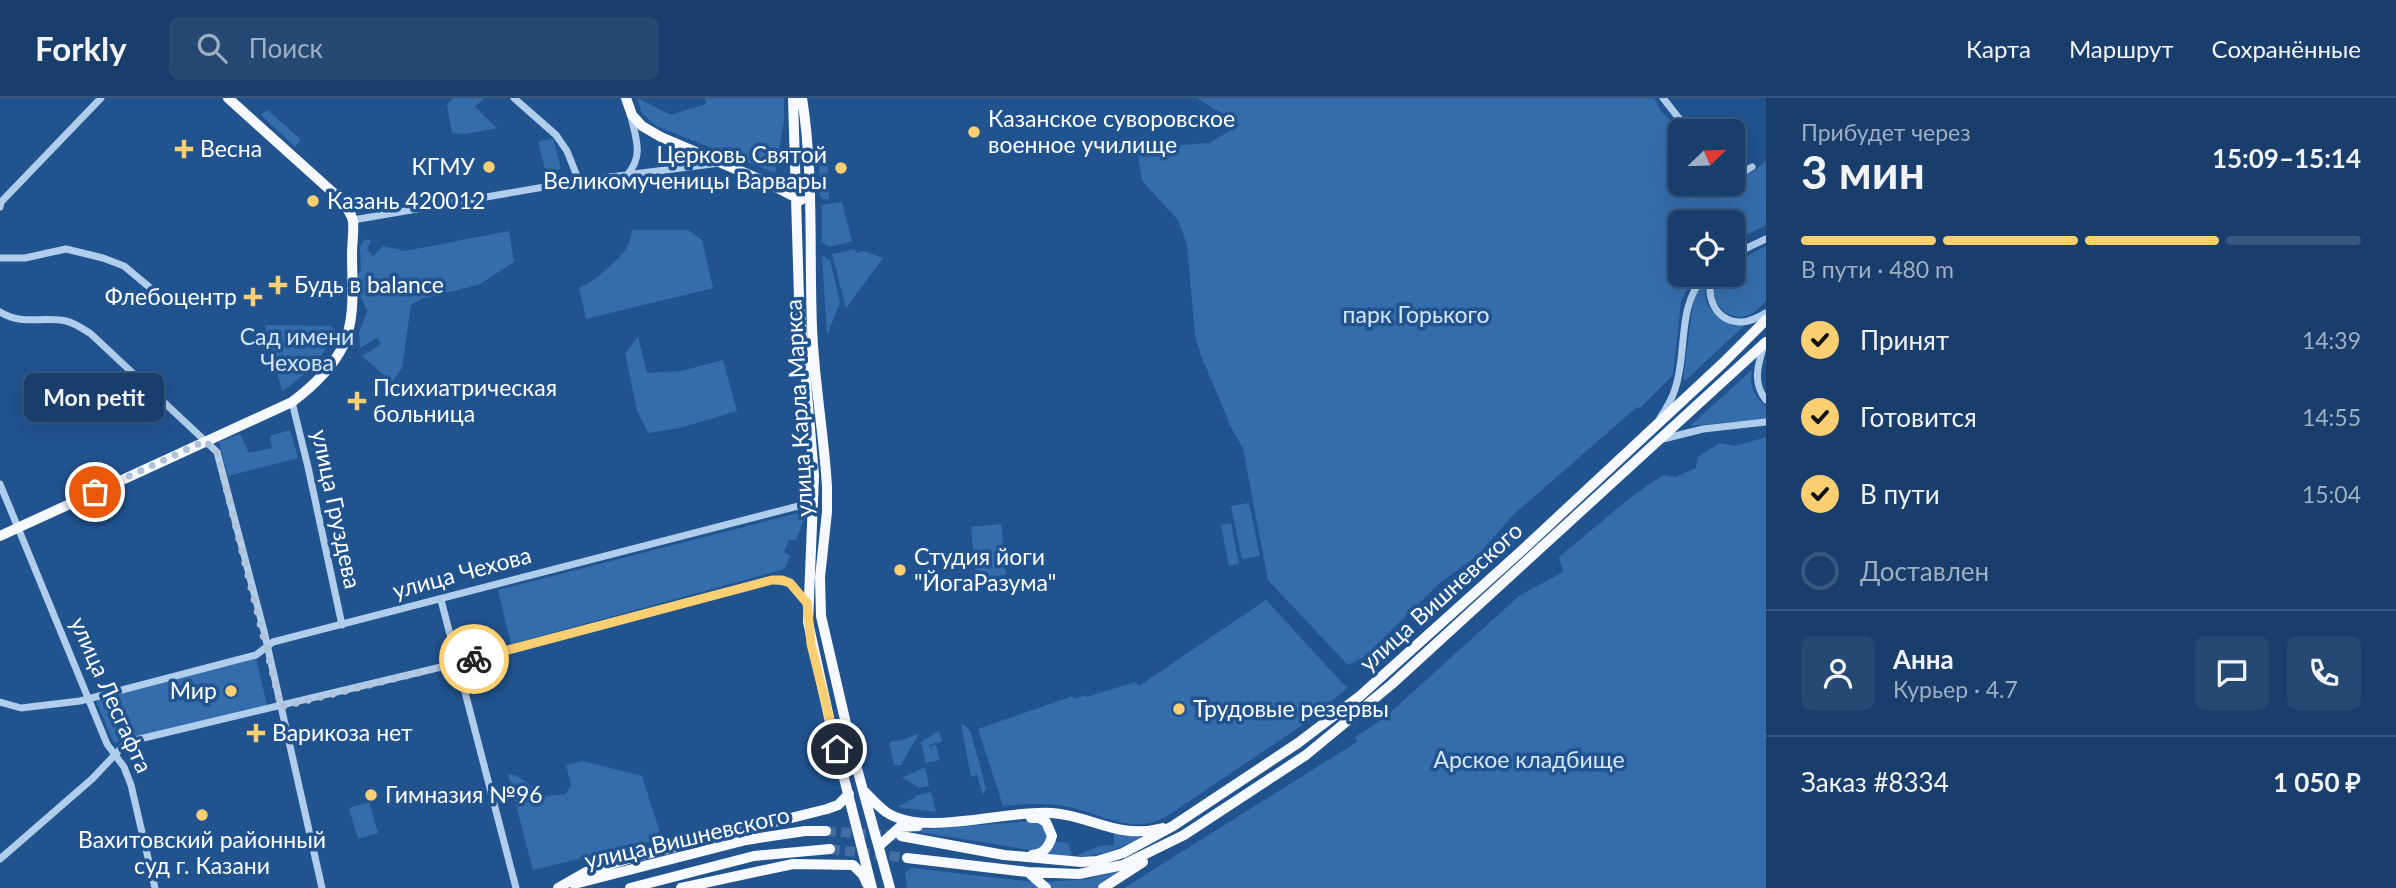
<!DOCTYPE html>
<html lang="ru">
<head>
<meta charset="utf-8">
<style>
  :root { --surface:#193e6b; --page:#264973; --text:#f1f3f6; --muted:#9faec1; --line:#37577e; --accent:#f9cf72 }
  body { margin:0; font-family:Lato,sans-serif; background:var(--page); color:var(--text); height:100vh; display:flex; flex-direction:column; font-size:26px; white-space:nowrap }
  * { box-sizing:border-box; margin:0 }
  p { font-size:23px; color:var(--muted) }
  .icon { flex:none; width:38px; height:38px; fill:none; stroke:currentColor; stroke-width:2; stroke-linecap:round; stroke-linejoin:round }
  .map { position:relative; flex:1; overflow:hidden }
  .panel { display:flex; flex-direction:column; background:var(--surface); width:630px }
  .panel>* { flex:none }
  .needle { width:46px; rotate:67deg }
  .controls { position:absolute; left:1668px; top:21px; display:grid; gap:14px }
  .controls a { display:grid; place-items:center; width:77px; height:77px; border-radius:10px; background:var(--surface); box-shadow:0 7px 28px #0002,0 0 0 2px var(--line); font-size:35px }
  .pin { position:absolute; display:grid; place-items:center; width:60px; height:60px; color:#fff; margin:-30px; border:4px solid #fff; border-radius:50%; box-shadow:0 2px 7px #0007 }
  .courier { position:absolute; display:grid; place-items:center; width:70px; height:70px; margin:-35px; border:5px solid #f9cf72; border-radius:50%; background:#fff; color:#222; box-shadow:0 2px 9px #0007 }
  .bubble { position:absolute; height:49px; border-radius:10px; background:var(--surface); box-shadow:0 7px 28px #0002,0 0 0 2px var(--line); font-size:23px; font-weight:700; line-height:49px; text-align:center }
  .overview em { font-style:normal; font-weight:700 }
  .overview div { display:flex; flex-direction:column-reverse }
  .overview { display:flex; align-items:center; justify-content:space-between; height:119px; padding:0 35px }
  h1 { font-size:46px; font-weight:700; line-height:52px }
  .bar { display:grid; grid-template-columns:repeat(4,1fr); gap:10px 7px; align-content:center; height:84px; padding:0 35px }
  .bar i { height:9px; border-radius:5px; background:var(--line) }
  .bar .selected { background:var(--accent) }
  .bar p { grid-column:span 4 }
  .line { display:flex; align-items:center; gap:18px; padding:0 35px; border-top:2px solid var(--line) }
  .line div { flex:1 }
  .round { display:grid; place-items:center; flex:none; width:74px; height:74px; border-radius:10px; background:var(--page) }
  ol { padding:0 35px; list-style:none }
  li { display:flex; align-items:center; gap:21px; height:77px }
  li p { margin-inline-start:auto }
  li .icon { padding:7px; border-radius:50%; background:var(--accent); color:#111; stroke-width:4 }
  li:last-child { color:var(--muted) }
  li i { width:38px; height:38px; border:4px solid var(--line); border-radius:50% }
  header { display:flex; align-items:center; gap:42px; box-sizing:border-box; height:98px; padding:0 35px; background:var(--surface); border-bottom:2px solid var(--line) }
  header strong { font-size:33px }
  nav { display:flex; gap:38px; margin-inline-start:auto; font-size:24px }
  .search { width:490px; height:63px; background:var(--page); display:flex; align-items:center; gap:18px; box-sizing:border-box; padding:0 24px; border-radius:10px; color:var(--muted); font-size:26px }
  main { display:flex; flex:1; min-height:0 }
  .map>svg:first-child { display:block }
</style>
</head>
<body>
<header>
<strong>Forkly</strong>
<div class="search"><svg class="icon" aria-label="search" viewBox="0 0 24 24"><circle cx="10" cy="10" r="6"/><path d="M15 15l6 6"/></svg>Поиск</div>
<nav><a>Карта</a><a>Маршрут</a><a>Сохранённые</a></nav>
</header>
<main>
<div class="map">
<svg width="1766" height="790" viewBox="0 0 1766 790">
  <rect width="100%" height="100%" fill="#21538f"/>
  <path fill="#356dac" d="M453 0H484L475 9 497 30 465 36 452 35 447 7Z
    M637 0 671 17 706 6 705 0H784V23L775 75 656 28 642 15Z
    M1197 0H1654L1661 13 1681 33 1680 86H1732L1733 75 1753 74 1766 63V127L1733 144 1732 124H1680V177H1694L1681 204 1673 277 1640 310 1637 309 1513 417 1477 458 1441 484 1364 559 1348 567 1268 482 1243 351 1230 327 1200 255 1195 237 1187 147 1178 122 1142 83 1138 57 1156 49 1209 45 1240 27Z
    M268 12 301 42 295 49 261 17Z
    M553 40 561 71 546 75 538 44Z
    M819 48H826L827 52 829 101H822L820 97Z
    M842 104 852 143 829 149 822 144V107Z
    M632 132H688L702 142 713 190 586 221 579 190C591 186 621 161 627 149 630 145 631 137 632 132Z
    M509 133 514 164 480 186 421 201 411 207 402 270 392 284 362 258 381 246 377 240 360 250 359 235 367 213 353 180 361 173 360 149 365 141 371 143 367 151 373 158 383 148 405 153Z
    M1766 148V203C1761 208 1756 214 1749 217 1723 226 1706 198 1717 177H1732L1733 165Z
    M855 151 856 155 863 153 883 160 846 210 832 156Z
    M822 158 830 162 840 205 827 237Z
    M1707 177H1709C1696 209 1717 223 1746 226L1686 282 1683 281 1694 199Z
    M265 227 330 228 335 232C325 259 306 277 282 293Z
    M638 239 647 275 681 273 723 262 737 313 680 330 648 335 637 312 625 255Z
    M1752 272C1749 287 1754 299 1766 308V321L1690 328Z
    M290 332 298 360 228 378 219 344 240 336 249 355 272 350 270 338Z
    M1766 339V790H1124L1357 644 1355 639 1383 621 1519 498 1563 474 1559 459 1631 399 1663 377 1676 379 1696 370 1698 359 1719 345 1736 348Z
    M1249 405 1260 458 1242 461 1231 408Z
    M798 415 804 421 796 442H789L784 454 790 458 785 471 511 546 498 492Z
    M1231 425 1239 466 1229 468 1221 427Z
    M1001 426 1006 477 976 480 971 429Z
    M1266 502 1347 590 1310 622 1166 719C1130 738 1100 714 1064 708 1044 705 1024 706 1003 708L978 631 1073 598 1074 601 1086 597 1087 599 1135 584 1139 588Z
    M256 560 267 607 114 645 96 603Z
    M961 625 970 632 986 690 983 697 977 677 971 679 970 674Z
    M939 633 942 644 929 647 932 654 931 648 936 647 940 662 926 665 921 644Z
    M919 635 901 667H894L889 644 903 642Z
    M582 663 642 678 662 741 533 772 508 676 517 678 546 698 566 696 571 687 566 667Z
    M925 669 929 688 920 690 902 680Z
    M931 694 936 714 897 709 915 700V698Z
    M369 704 378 735 358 741 349 710Z
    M1033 723 1039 724 1047 732V744L1036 753 900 731H930Z
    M1052 725 1055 731 1056 744 1068 745 1073 759 1100 748 1114 747V735L1145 737C1110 757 1084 762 1045 757Z
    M912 770 1033 784 1042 790H907L905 774Z
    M1119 773 1120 775 1096 790H1050L1045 784 1088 781Z"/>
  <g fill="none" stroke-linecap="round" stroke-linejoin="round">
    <path stroke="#426da0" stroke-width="10" stroke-dasharray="10 5" stroke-linecap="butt" d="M826 733 897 738
      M830 751 907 760"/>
    <path stroke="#b0cdec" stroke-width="7" d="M514 0 556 37 567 53 579 83
      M1663 0 1689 33
      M1732 73 1741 75 1752 69
      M627 77C645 57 635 39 630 14
      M0 109 1 104 101 0
      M353 122 579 83 720 65
      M1732 157 1766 141
      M0 160H25L66 151 103 160 124 168 160 198 183 200
      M1713 177C1705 197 1714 222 1739 224 1749 225 1758 219 1766 215
      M0 214C22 228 43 218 66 223 75 225 83 231 91 236L217 354 264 533 322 790
      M1764 247C1758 266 1752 285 1766 302
      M292 304 308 369 342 527
      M1660 320C1666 311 1672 302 1675 291 1688 253 1676 209 1705 177
      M1663 341 1703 331 1766 324
      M0 386 107 646 124 669 131 687 155 790
      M441 502 516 790
      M0 604 21 610 80 603 256 557 273 544 814 404
      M0 761 92 681 127 644 458 565 772 482 790 485 807 505"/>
    <path stroke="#f6f9ff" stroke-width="10" d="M626 0 632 17 642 28 661 39 768 85 801 102
      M793 0 799 200 814 378 808 524 832 633 872 790
      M802 0C814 75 809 153 812 229 814 283 824 336 827 389V414L820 479 821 518 853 656 890 790
      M0 438 292 304C312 289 332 270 343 248 356 221 352 185 352 156 352 146 354 133 353 123 351 114 345 107 339 100L228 0
      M863 692C870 699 878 708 886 714 923 740 1009 711 1052 715 1093 718 1118 742 1163 730
      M1031 720H1039L1046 724 1052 738C1049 749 1044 756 1032 757
      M901 738 1004 757 1081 764 1097 763 1123 755 1173 728 1298 645 1360 598 1519 455 1723 265 1766 222
      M879 748 900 729 918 728
      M907 760 1028 774 1079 776 1123 767 1184 737 1306 657 1392 586 1766 244
      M1028 774 1046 790
      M574 786 746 742 805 733H826
      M558 790 586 774 631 760 827 711 838 707 849 696
      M630 790 754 758 830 751
      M681 790 793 766 853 767 863 777 867 786
      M1103 790 1143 764"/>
  </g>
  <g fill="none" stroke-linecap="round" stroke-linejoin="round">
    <path stroke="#b1c3d8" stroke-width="7" stroke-dasharray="0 12.6" d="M95 394 205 343 217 354 281 609 474 561"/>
    <path stroke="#f9cf72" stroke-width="9" d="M474 561 772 482H782L790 485 807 505 811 546 837 651"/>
  </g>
  <g fill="#f9cf72" stroke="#21538f" stroke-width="2.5">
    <circle cx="974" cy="34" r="7"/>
    <path d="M180.5 40.5h7v7h7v7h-7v7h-7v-7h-7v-7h7z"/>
    <circle cx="489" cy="69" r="7"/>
    <circle cx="841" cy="70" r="7"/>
    <circle cx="313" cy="103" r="7"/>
    <path d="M274.5 176.5h7v7h7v7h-7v7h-7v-7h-7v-7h7z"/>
    <path d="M249.5 188.5h7v7h7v7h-7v7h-7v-7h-7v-7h7z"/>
    <path d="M353.5 292.5h7v7h7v7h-7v7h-7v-7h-7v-7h7z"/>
    <circle cx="900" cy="472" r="7"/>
    <circle cx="231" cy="593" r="7"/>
    <circle cx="1179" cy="611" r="7"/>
    <path d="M252.5 624.5h7v7h7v7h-7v7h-7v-7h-7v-7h7z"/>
    <circle cx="371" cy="697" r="7"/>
    <circle cx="202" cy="717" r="7"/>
  </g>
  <g text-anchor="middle" stroke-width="7" stroke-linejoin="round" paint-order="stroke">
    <g font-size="23" fill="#fff" stroke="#21538f" text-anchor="start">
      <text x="988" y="29">Казанское суворовское<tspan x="988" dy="26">военное училище</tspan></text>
      <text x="200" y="59">Весна</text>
      <text x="827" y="65" text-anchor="end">Церковь Святой<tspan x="827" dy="26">Великомученицы Варвары</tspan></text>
      <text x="475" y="77" text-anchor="end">КГМУ</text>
      <text x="327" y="111">Казань 420012</text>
      <text x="294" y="195">Будь в balance</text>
      <text x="237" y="207" text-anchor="end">Флебоцентр</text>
      <text x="373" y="298">Психиатрическая<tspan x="373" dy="26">больница</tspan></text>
      <text x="914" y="467">Студия йоги<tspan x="914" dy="26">"ЙогаРазума"</tspan></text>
      <text x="217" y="601" text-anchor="end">Мир</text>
      <text x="1193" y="619">Трудовые резервы</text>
      <text x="272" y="643">Варикоза нет</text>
      <text x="385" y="705">Гимназия №96</text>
      <text x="202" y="750" text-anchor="middle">Вахитовский районный<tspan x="202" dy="26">суд г. Казани</tspan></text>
    </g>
    <g font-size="23" fill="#d6e6f9" stroke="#21538f">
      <text x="1416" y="225">парк Горького</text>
      <text x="297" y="247">Сад имени<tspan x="297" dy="26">Чехова</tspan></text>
      <text x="1529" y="670">Арское кладбище</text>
    </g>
    <g font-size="23" fill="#fff" stroke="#21538f">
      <text transform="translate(799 310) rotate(-93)" y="8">улица Карла Маркса</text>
      <text transform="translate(336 411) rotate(78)" y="8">улица Груздева</text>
      <text transform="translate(462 475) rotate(-15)" y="8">улица Чехова</text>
      <text transform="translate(1441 499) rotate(-42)" y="8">улица Вишневского</text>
      <text transform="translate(111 597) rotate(66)" y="8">улица Лесгафта</text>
      <text transform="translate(687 740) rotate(-13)" y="8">улица Вишневского</text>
    </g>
  </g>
</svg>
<div class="controls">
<a><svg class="needle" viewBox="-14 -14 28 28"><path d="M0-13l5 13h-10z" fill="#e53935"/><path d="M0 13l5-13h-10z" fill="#9faec1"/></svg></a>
<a><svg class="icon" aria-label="locate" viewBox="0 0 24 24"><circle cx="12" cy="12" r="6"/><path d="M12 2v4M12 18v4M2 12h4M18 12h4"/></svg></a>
</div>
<div class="pin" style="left:95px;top:394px;background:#ea580c"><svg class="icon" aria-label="bag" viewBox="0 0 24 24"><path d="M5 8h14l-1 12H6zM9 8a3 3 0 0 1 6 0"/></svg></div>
<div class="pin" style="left:837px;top:651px;background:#1f2937"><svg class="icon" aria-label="home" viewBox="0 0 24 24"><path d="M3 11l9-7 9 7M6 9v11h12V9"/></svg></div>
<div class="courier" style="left:474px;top:561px"><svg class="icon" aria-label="bike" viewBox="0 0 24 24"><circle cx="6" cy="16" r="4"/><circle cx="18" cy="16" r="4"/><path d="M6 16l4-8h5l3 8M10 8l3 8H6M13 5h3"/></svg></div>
<div class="bubble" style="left:24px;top:275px;width:140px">Mon petit</div>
</div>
<section class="panel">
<div class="overview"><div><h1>3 мин</h1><p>Прибудет через</p></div><em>15:09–15:14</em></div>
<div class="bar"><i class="selected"></i><i class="selected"></i><i class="selected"></i><i></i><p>В пути · 480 m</p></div>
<ol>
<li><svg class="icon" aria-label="check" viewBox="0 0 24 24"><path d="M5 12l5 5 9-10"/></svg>Принят<p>14:39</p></li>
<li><svg class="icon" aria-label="check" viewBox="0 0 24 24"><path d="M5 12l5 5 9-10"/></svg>Готовится<p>14:55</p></li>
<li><svg class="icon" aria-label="check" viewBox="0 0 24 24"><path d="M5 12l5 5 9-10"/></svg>В пути<p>15:04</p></li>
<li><i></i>Доставлен</li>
</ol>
<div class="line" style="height:126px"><a class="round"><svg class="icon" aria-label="person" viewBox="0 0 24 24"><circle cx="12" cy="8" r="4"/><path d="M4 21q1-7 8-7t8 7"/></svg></a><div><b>Анна</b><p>Курьер · 4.7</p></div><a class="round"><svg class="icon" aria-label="chat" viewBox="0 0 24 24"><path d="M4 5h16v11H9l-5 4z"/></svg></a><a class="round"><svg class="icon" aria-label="phone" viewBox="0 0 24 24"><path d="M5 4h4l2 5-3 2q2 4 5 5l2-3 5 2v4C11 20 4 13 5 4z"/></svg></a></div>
<div class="line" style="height:91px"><div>Заказ #8334</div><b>1 050 ₽</b></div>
</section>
</main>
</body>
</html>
